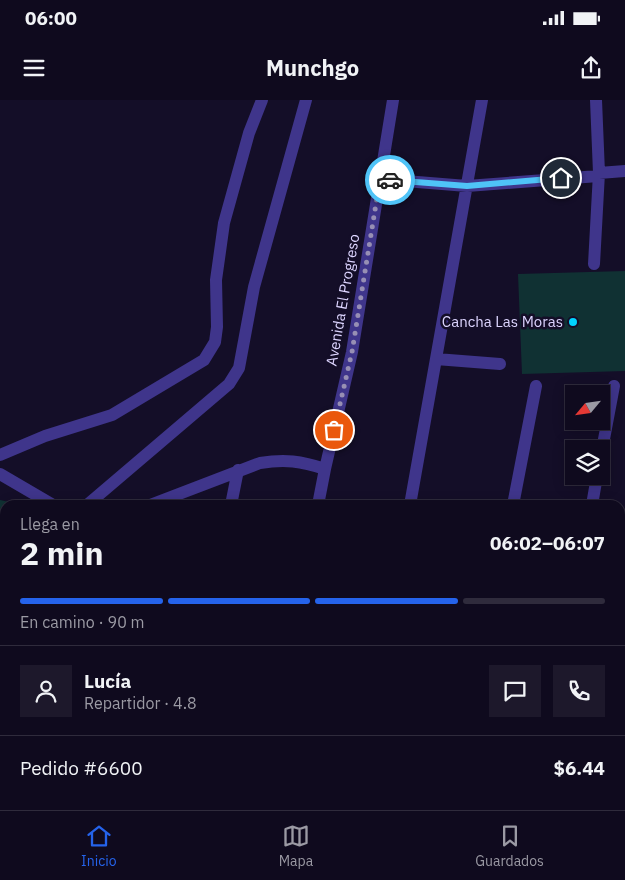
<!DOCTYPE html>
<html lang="es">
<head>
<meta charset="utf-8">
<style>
  :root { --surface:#0f0a1e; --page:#1d182b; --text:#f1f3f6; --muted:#9b9aa4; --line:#2f2b3c; --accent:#2563eb }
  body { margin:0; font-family:"IBM Plex Sans",sans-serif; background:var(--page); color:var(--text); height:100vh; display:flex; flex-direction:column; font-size:19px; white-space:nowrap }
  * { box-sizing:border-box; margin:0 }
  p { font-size:16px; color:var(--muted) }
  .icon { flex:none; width:28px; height:28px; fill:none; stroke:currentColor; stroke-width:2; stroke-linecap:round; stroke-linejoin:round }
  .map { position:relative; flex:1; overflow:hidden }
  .details { position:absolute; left:0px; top:400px; width:625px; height:310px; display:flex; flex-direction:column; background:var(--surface); border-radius:15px 15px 0 0; box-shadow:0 2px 12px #0003,0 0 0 1px var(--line) }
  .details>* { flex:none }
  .needle { width:32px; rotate:241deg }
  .buttons { position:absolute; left:565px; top:285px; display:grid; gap:10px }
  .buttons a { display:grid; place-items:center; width:45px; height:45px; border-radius:0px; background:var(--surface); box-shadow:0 2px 12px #0003,0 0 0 1px var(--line); font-size:25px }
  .pin { position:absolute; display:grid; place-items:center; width:42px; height:42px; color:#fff; margin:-21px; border:2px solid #fff; border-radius:50%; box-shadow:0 1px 5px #0007 }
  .courier { position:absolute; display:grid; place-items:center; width:50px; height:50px; margin:-25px; border:4px solid #4fc3f7; border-radius:50%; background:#fff; color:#222; box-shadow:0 1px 6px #0007 }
  .head em { font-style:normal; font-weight:700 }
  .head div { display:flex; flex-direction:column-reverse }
  .head { display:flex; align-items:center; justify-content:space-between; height:85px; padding:0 20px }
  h1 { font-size:32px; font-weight:700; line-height:38px }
  .bar { display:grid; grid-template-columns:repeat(4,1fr); gap:8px 5px; align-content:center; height:60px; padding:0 20px }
  .bar i { height:6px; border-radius:4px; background:var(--line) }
  .bar .on { background:var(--accent) }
  .bar p { grid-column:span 4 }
  .line { display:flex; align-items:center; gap:12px; padding:0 20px; border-top:1px solid var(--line) }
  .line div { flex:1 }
  .round { display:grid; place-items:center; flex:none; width:52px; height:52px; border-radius:0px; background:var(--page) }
  .status { display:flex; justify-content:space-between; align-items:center; height:35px; padding:0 25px; background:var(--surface); direction:ltr }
  .status svg { height:14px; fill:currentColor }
  header { display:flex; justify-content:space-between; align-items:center; height:65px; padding:0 20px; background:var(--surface); font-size:22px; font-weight:700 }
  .tab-bar { display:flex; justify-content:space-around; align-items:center; height:70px; border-top:1px solid var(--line); background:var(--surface); font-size:14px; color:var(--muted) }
  .tab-bar a { display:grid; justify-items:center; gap:2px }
  .tab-bar .on { color:var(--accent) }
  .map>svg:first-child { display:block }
</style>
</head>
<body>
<div class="status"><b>06:00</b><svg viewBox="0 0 49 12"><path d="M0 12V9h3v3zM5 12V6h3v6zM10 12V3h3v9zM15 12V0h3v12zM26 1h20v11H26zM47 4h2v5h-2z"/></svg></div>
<header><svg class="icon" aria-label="menu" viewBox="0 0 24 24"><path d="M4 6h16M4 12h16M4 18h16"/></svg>Munchgo<svg class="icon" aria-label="share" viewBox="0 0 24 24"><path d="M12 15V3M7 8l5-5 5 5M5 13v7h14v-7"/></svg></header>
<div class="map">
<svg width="625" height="710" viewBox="0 0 625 710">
  <rect width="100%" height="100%" fill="#140e28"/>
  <path fill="#103133" d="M625 171V271L522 274 518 174Z
    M0 400 23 405H5V455L0 454Z"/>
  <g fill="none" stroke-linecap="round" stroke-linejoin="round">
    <path stroke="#3f358b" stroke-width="12" d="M599 73 625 71
      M380 79 467 86 598 76
      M594 164 599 73 596 0
      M436 259 500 264
      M0 355 45 336 112 315 204 260 215 242 217 227 216 180 224 123 249 33 262 0
      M601 355 614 286
      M0 374 53 405
      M87 405 229 284 239 268 254 187 306 0
      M150 405 260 363C285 359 301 361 325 369
      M231 405 238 370
      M318 405 325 369 352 252 393 0
      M410 405 482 0
      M513 405 536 286
      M592 405 597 376
      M620 439H625
      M0 493 1 457
      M0 631H5
      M620 651H625
      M294 705V710
      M480 705V710
      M84 710 90 705
      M153 710V705
      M205 710V705
      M388 710 389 705
      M571 710V705"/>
  </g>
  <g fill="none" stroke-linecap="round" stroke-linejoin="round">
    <path stroke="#978fb4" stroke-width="5" stroke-dasharray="0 9" d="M334 330 352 252 380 79 390 80"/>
    <path stroke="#4fc3f7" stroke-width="6" d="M390 80 467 86 561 78"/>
  </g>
  <circle fill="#01d3ff" stroke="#140e28" stroke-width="2" cx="573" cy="222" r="5"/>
  <g text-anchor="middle" stroke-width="5" stroke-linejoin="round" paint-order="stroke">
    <g font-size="15" fill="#ddd5ff" stroke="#140e28">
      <text transform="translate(343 200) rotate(-80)" y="5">Avenida El Progreso</text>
    </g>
    <g font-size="15" fill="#ddd5ff" stroke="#140e28" text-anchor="end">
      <text x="563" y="227">Cancha Las Moras</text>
    </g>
  </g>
</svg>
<div class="buttons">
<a><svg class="needle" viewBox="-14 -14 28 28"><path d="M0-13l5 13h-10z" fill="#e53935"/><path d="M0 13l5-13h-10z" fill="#9b9aa4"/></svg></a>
<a><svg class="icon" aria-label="layers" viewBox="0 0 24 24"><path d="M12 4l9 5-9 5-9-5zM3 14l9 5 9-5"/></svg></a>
</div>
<div class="pin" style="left:334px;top:330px;background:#ea580c"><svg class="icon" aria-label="bag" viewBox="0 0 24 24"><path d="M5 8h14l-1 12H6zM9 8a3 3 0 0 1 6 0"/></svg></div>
<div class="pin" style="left:561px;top:78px;background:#1f2937"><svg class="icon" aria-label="home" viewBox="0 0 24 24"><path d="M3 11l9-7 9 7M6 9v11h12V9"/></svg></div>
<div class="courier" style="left:390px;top:80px"><svg class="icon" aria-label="car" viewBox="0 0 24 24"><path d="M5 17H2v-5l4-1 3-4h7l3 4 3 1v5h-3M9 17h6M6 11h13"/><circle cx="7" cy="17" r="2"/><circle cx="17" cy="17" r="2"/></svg></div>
<section class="details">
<div class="head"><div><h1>2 min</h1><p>Llega en</p></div><em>06:02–06:07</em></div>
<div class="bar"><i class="on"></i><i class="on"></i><i class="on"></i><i></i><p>En camino · 90 m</p></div>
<div class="line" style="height:90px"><a class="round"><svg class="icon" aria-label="person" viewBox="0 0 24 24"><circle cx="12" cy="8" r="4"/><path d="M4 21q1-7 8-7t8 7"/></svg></a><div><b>Lucía</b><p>Repartidor · 4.8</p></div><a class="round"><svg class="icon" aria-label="chat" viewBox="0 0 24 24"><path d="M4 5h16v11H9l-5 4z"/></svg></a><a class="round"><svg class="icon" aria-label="phone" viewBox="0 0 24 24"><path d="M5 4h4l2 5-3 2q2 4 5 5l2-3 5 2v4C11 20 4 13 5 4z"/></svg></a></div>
<div class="line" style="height:65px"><div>Pedido #6600</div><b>$6.44</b></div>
</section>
</div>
<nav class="tab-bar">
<a class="on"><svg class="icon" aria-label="home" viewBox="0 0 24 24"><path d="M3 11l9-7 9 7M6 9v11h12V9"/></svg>Inicio</a>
<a><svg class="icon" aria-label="map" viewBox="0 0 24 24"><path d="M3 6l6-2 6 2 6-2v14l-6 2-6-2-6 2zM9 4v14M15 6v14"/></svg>Mapa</a>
<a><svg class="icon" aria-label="saved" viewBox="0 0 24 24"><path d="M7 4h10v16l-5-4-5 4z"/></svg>Guardados</a>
</nav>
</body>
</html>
